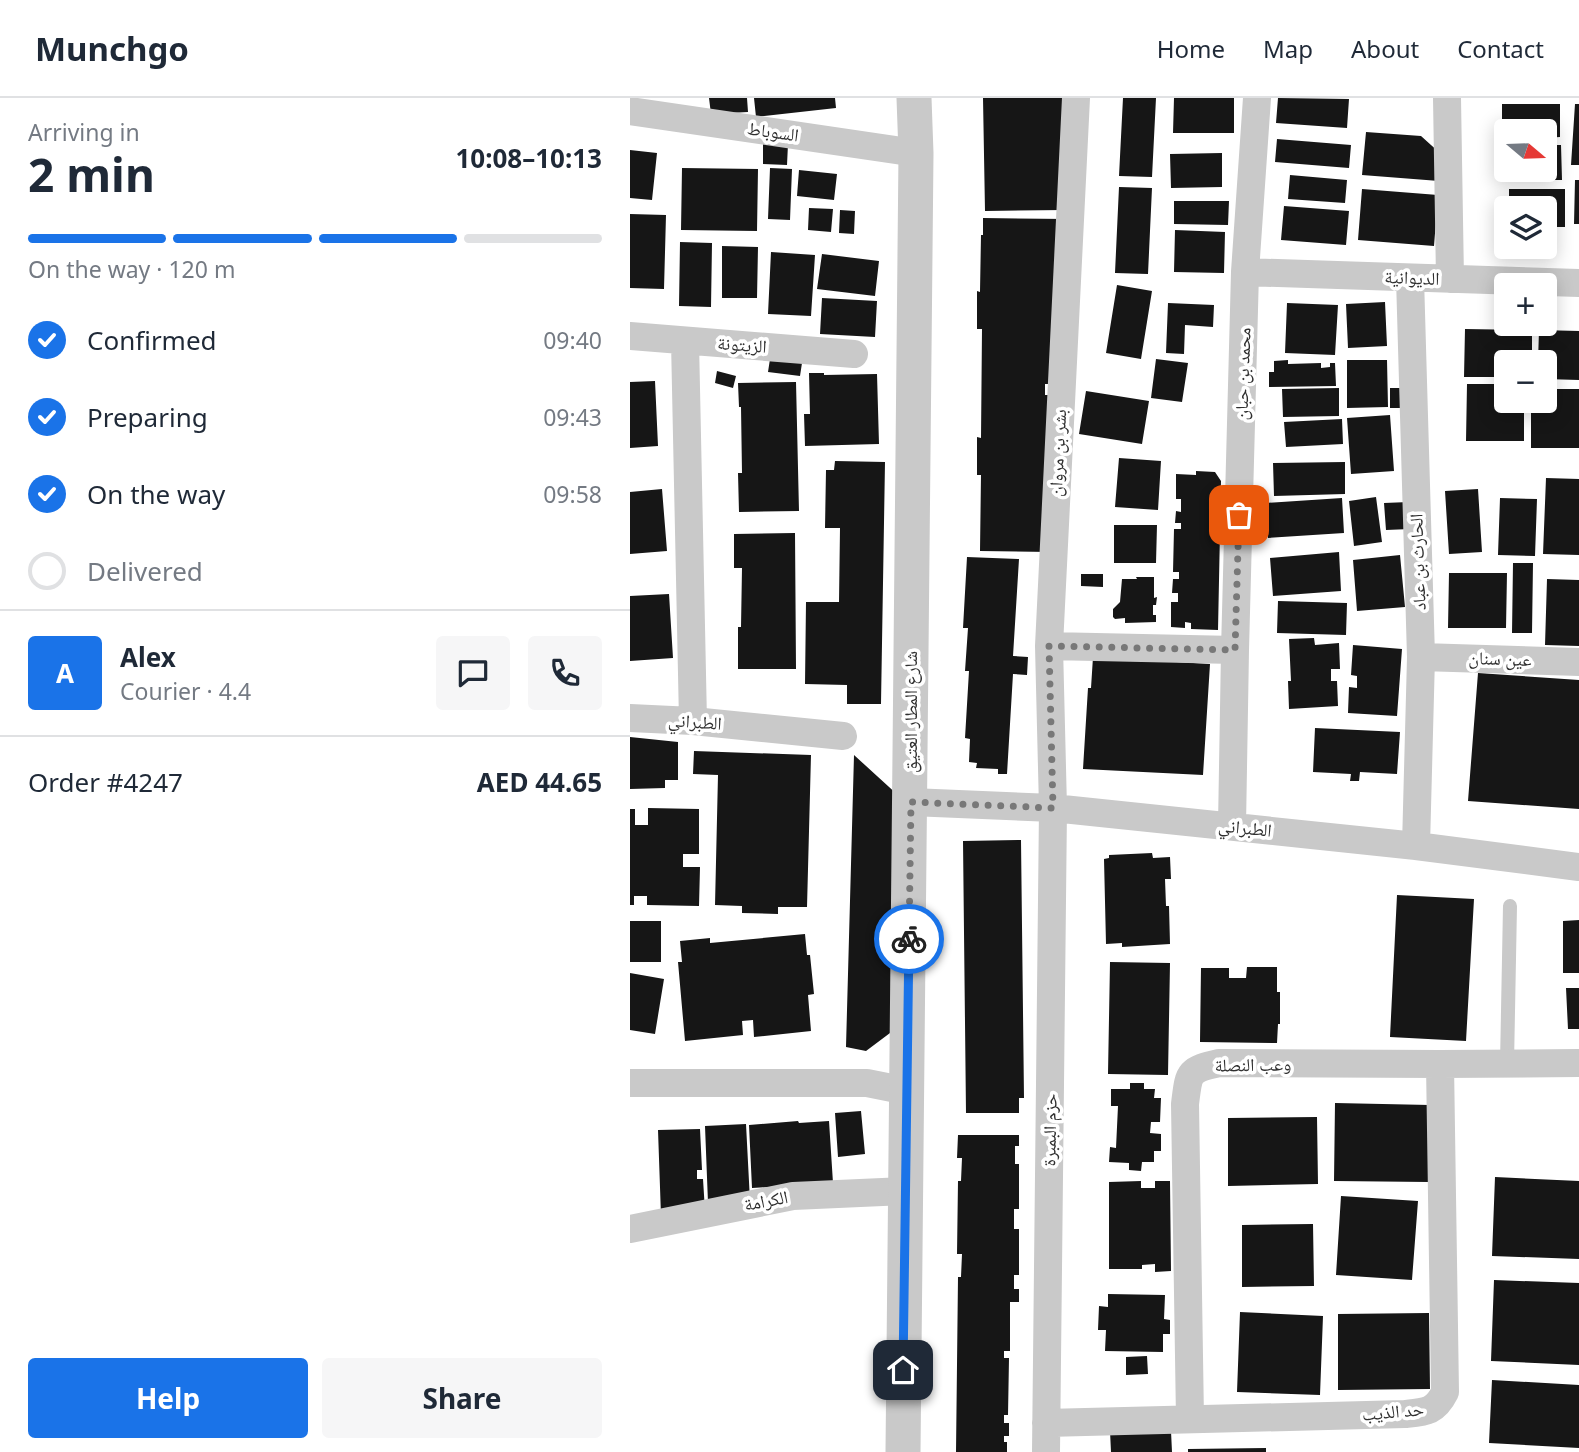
<!DOCTYPE html>
<html lang="en">
<head>
<meta charset="utf-8">
<style>
  :root { --surface:#fff; --page:#f6f6f7; --text:#1f2937; --muted:#747a83; --line:#e0e1e3; --accent:#1a73e8 }
  body { margin:0; font-family:"Noto Sans","Noto Naskh Arabic",sans-serif; background:var(--page); color:var(--text); height:100vh; display:flex; flex-direction:column; font-size:26px; white-space:nowrap }
  * { box-sizing:border-box; margin:0 }
  p { font-size:23px; color:var(--muted) }
  .icon { flex:none; width:38px; height:38px; fill:none; stroke:currentColor; stroke-width:2; stroke-linecap:round; stroke-linejoin:round }
  .map { position:relative; flex:1; overflow:hidden }
  .details { display:flex; flex-direction:column; background:var(--surface); width:630px }
  .details>* { flex:none }
  .needle { width:46px; rotate:109deg }
  .tools { position:absolute; left:864px; top:21px; display:grid; gap:14px }
  .tools a { display:grid; place-items:center; width:63px; height:63px; border-radius:7px; background:var(--surface); box-shadow:0 4px 18px #0003; font-size:35px }
  .pin { position:absolute; display:grid; place-items:center; width:60px; height:60px; color:#fff; margin:-30px; border-radius:14px; box-shadow:0 4px 10px #0006 }
  .courier { position:absolute; display:grid; place-items:center; width:70px; height:70px; margin:-35px; border:5px solid #1a73e8; border-radius:50%; background:#fff; color:#222; box-shadow:0 2px 9px #0007 }
  .head em { font-style:normal; font-weight:700 }
  .head div { display:flex; flex-direction:column-reverse }
  .head { display:flex; align-items:center; justify-content:space-between; height:119px; padding:0 28px }
  h1 { font-size:46px; font-weight:700; line-height:52px }
  .bar { display:grid; grid-template-columns:repeat(4,1fr); gap:10px 7px; align-content:center; height:84px; padding:0 28px }
  .bar i { height:9px; border-radius:5px; background:var(--line) }
  .bar .selected { background:var(--accent) }
  .bar p { grid-column:span 4 }
  .line { display:flex; align-items:center; gap:18px; padding:0 28px; border-top:2px solid var(--line) }
  .line div { flex:1 }
  .round { display:grid; place-items:center; flex:none; width:74px; height:74px; border-radius:7px; background:var(--page) }
  ol { padding:0 28px; list-style:none }
  li { display:flex; align-items:center; gap:21px; height:77px }
  li p { margin-inline-start:auto }
  li .icon { padding:7px; border-radius:50%; background:var(--accent); color:#fff; stroke-width:4 }
  li:last-child { color:var(--muted) }
  li i { width:38px; height:38px; border:4px solid var(--line); border-radius:50% }
  .cta { display:flex; gap:14px; margin-top:auto; padding:14px 28px }
  .cta a { flex:1; height:80px; border-radius:7px; background:var(--accent); color:#fff; font-size:28px; font-weight:700; line-height:80px; text-align:center }
  .cta a+a { background:var(--page); color:var(--text) }
  header { display:flex; align-items:center; gap:42px; box-sizing:border-box; height:98px; padding:0 35px; background:var(--surface); border-bottom:2px solid var(--line) }
  header strong { font-size:33px }
  nav { display:flex; gap:38px; margin-inline-start:auto; font-size:24px }
  main { display:flex; flex:1; min-height:0 }
  .map>svg:first-child { display:block }
</style>
</head>
<body>
<header>
<strong>Munchgo</strong>
<nav><a>Home</a><a>Map</a><a>About</a><a>Contact</a></nav>
</header>
<main>
<section class="details">
<div class="head"><div><h1>2 min</h1><p>Arriving in</p></div><em>10:08–10:13</em></div>
<div class="bar"><i class="selected"></i><i class="selected"></i><i class="selected"></i><i></i><p>On the way · 120 m</p></div>
<ol>
<li><svg class="icon" aria-label="check" viewBox="0 0 24 24"><path d="M5 12l5 5 9-10"/></svg>Confirmed<p>09:40</p></li>
<li><svg class="icon" aria-label="check" viewBox="0 0 24 24"><path d="M5 12l5 5 9-10"/></svg>Preparing<p>09:43</p></li>
<li><svg class="icon" aria-label="check" viewBox="0 0 24 24"><path d="M5 12l5 5 9-10"/></svg>On the way<p>09:58</p></li>
<li><i></i>Delivered</li>
</ol>
<div class="line" style="height:126px"><b class="round" style="background:var(--accent);color:#fff">A</b><div><b>Alex</b><p>Courier · 4.4</p></div><a class="round"><svg class="icon" aria-label="chat" viewBox="0 0 24 24"><path d="M4 5h16v11H9l-5 4z"/></svg></a><a class="round"><svg class="icon" aria-label="phone" viewBox="0 0 24 24"><path d="M5 4h4l2 5-3 2q2 4 5 5l2-3 5 2v4C11 20 4 13 5 4z"/></svg></a></div>
<div class="line" style="height:91px"><div>Order #4247</div><b>AED 44.65</b></div>
<div class="cta"><a>Help</a><a>Share</a></div>
</section>
<div class="map">
<svg width="949" height="1354" viewBox="0 0 949 1354">
  <rect width="100%" height="100%" fill="#fff"/>
  <path fill="#161616" d="M79 0H117L118 14 81 16Z
    M124 0H205L206 10 126 19Z
    M353 0H433L435 112 355 113Z
    M493 0H526L522 79 489 78Z
    M544 0H604V35H543Z
    M648 0 719 1 717 30 646 25Z
    M872 6H930V39L915 40V33H877V40H872Z
    M945 6H949V67H941Z
    M736 34 791 38 811 56 809 83 732 77Z
    M647 41 721 47 719 70 645 64Z
    M133 46H158L157 67 133 66Z
    M872 47H877V72H915V47H931L932 82H873Z
    M0 52 27 55 22 102 0 100Z
    M592 55V89L541 90 540 56Z
    M52 70 128 71 127 133 51 132Z
    M140 70 162 71 160 122 138 121Z
    M169 72 207 76 204 102 167 98Z
    M660 77 717 82 715 105 658 101Z
    M945 82H949V126H944Z
    M489 89 522 90 518 176 485 175Z
    M732 91 808 97 804 148 728 142Z
    M879 91H935V129H915V110H879Z
    M544 103H599L598 127 544 126Z
    M654 108 719 113 716 147 651 142Z
    M179 110 203 111 201 134 178 132Z
    M210 112 225 113 224 136 209 135Z
    M0 116 36 117 34 191 0 190Z
    M353 120 437 121 428 286H415V297H426L420 454 350 453 351 377H347V339L351 340 352 231H347V193L350 194 351 137H353Z
    M545 132 595 134 594 175 544 174Z
    M50 144 82 145 81 209 49 208Z
    M92 148 128 149 127 200H92Z
    M141 154 185 157 181 218 138 216Z
    M192 156 249 163 245 198 187 191Z
    M487 187 522 193 511 261 476 255Z
    M192 200 247 203 245 239 190 236Z
    M755 204 757 248 718 250 716 206Z
    M538 205 584 207 583 229 555 227 554 256 536 255Z
    M657 205 708 207 705 257 655 255Z
    M835 231 902 232V264H877V279H834Z
    M909 232 949 233V282L915 281V264H908Z
    M140 261 172 265 170 278 138 274Z
    M526 261 558 265 552 304 521 300Z
    M658 262V266L691 265V270L700 269V265H705L706 288 639 289V274H644V263Z
    M717 262H757L758 309 717 310Z
    M87 273 106 278 103 290 85 285Z
    M179 275H194V277L247 276 249 346 175 348 174 316H180Z
    M25 283 28 348 0 350V284Z
    M166 284 169 413 109 414 108 375H112L111 309H109L108 285Z
    M837 286H877V303H894V343H836Z
    M709 290V318L653 319 652 291Z
    M760 290H776V310H760Z
    M915 291H949V350H901V303H915Z
    M456 293 519 303 512 346 449 336Z
    M760 317 764 373 721 376 717 320Z
    M712 321 713 346 656 349 654 324Z
    M489 360 531 363 528 412 485 409Z
    M205 363 255 364 251 606H217V587L175 586 176 504H209L210 430H195L196 372H204Z
    M715 364V396L644 398 643 365Z
    M566 373 585 374 591 383 588 532 561 531V525L555 524V530L541 529V504H548V495H542L543 481H549V474H543L544 431H551V425H545L546 413 551 414V401H546V376L566 377Z
    M916 380 949 381V457L913 456Z
    M32 391 37 453 0 456V394Z
    M848 391 852 454 819 456 815 393Z
    M746 399 752 444 724 448 719 403Z
    M712 400 714 435 638 440 636 405Z
    M870 400 907 401 905 458 868 457Z
    M779 404 780 431 756 432 754 405Z
    M484 427H527L526 465H484Z
    M165 435 166 571H108V529H111L112 470H104V436Z
    M709 454 711 493 643 498 640 460Z
    M770 457 775 509 727 513 723 462Z
    M337 459 389 461 383 558 398 559 397 577 383 576 377 676H368V671L346 670 347 665 339 664 340 641 335 640 339 573H335L338 530H333Z
    M883 465H903L902 535H882Z
    M819 475H877L876 530H818Z
    M451 476H473V489L451 488Z
    M506 479H524V500L527 499 526 507H523V517H526V524L495 525V520L485 521 483 519V511L490 504 492 481H507Z
    M917 481 949 482V548L915 547Z
    M39 496 43 560 0 563V498Z
    M648 503 717 505 716 537 647 535Z
    M684 540 685 547 709 545 710 571H701V583H707L708 608 659 611 658 583H661L659 541Z
    M723 547 772 551 767 618 718 615 719 589 727 590V578L721 577Z
    M463 559 580 566 573 677 453 671 458 590H461Z
    M848 575 949 582V711L838 703Z
    M685 630 770 634 767 676 730 674 729 683H720L721 676 683 674Z
    M0 639 48 644V682H35V690L0 691Z
    M64 653 181 657 177 809H148V816L112 815V808L85 807 88 677 63 676Z
    M224 657 270 699 264 932 236 953 216 949Z
    M18 710 69 711V756H53V769H70L69 808 17 807V798H4V807H0V711H5V727H18Z
    M391 742 394 1000H389V1015H336L333 743Z
    M522 755 523 760 540 759 541 781H535L536 808H539L540 846 492 849V845L476 846 474 761 479 760V757Z
    M767 797 844 801 836 943 760 939Z
    M949 822V875H933V823Z
    M0 823H31V864H0Z
    M175 836 177 857H180L184 896 178 897 181 933 124 939 123 922 112 923 113 937 55 943 48 864H52L50 843 80 840V845Z
    M480 864 540 865 538 977 478 976Z
    M617 869H647V894H650V926H648L647 945 570 944 571 870H599V880H616Z
    M0 875 34 881 25 936 0 932Z
    M936 890H949V931H938Z
    M500 985H514V991H525L524 1000H531L530 1024H521L520 1035 531 1036V1053H524V1064H512L511 1073 499 1072V1065L479 1064 480 1049 486 1050 488 1008H481V991H500Z
    M705 1005 800 1007 799 1084 704 1083Z
    M231 1013 235 1056 208 1059 205 1015Z
    M687 1019 688 1086 598 1088V1020Z
    M168 1023 169 1025 199 1023 203 1085 122 1090 119 1027Z
    M116 1026 120 1103 78 1105 75 1028Z
    M70 1031 72 1072H67V1081H73L75 1113 31 1118 28 1032Z
    M328 1037H389V1048H385V1066H389V1111H384V1131H389V1177H384V1191H389V1204H380V1253H374V1260H379L378 1317H374V1325H379V1338H374V1344H377V1354H326L328 1179H331L332 1156H327L328 1083H331L332 1060H327Z
    M865 1079 949 1083V1161L862 1158Z
    M511 1083V1090H525V1083H540L541 1173 525 1174V1166L512 1167V1171H479V1084Z
    M711 1098 788 1103 782 1182 706 1177Z
    M683 1126 684 1188 612 1189V1127Z
    M864 1182 949 1185V1267L861 1263Z
    M478 1196 535 1197 534 1221 540 1222V1236H533V1254L475 1253 476 1232H468L469 1208 478 1209Z
    M610 1214 693 1218 690 1297 607 1294Z
    M799 1215 800 1291 708 1292V1216Z
    M517 1258 518 1276 496 1277V1259Z
    M862 1282 949 1287V1350L859 1345Z
    M480 1333H541L542 1354H481Z
    M636 1350V1354H558V1351Z"/>
  <g fill="none" stroke-linecap="round" stroke-linejoin="round">
    <path stroke="#c9c9c9" stroke-width="14" d="M877 966 880 808"/>
    <path stroke="#c9c9c9" stroke-width="28" d="M817 0 820 181
      M0 13 286 55
      M615 174 949 185
      M780 180 791 559 786 748
      M0 238 224 256
      M55 243 63 623
      M419 548 605 552
      M791 559 949 564
      M0 620 63 623 213 638
      M281 704 423 710 786 748 949 769
      M602 728 605 552 615 174 627 0
      M0 985H237L277 993
      M0 1131 163 1098 275 1093
      M560 1321 555 1006C559 975 557 972 589 965L810 966 949 965
      M416 1325 775 1316C796 1314 805 1314 815 1294L810 966
      M416 1354 423 710 419 548 446 0"/>
    <path stroke="#c9c9c9" stroke-width="35" d="M273 1354 286 55 284 0"/>
  </g>
  <g fill="none" stroke-linecap="round" stroke-linejoin="round">
    <path stroke="#787878" stroke-width="7" stroke-dasharray="0 12.6" d="M279 841 281 704 423 710 419 548 605 552 609 417"/>
    <path stroke="#1a73e8" stroke-width="9" d="M273 1272 279 841"/>
  </g>
  <g text-anchor="middle" stroke-width="7" stroke-linejoin="round" paint-order="stroke">
    <g font-size="18" fill="#2f2f2f" stroke="#fff">
      <text transform="translate(143 34) rotate(8)" y="6">السوباط</text>
      <text transform="translate(782 180) rotate(2)" y="6">الديوانية</text>
      <text transform="translate(112 247) rotate(4)" y="6">الزيتونة</text>
      <text transform="translate(613 276) rotate(-88)" y="6">محمد بن حبان</text>
      <text transform="translate(428 355) rotate(-87)" y="6">بشر بن مروان</text>
      <text transform="translate(788 464) rotate(-92)" y="6">الحارث بن عباد</text>
      <text transform="translate(870 561) rotate(2)" y="6">عين سنان</text>
      <text transform="translate(281 614) rotate(-90)" y="6">شارع المطار العتيق</text>
      <text transform="translate(65 624) rotate(4)" y="6">الطبراني</text>
      <text transform="translate(615 730) rotate(6)" y="6">الطبراني</text>
      <text transform="translate(623 967) rotate(-1)" y="6">وعب النصلة</text>
      <text transform="translate(420 1032) rotate(-89)" y="6">حزم البمبرة</text>
      <text transform="translate(136 1103) rotate(-11)" y="6">الكرامة</text>
      <text transform="translate(763 1314) rotate(-5)" y="6">حد الذيب</text>
    </g>
  </g>
</svg>
<div class="tools">
<a><svg class="needle" viewBox="-14 -14 28 28"><path d="M0-13l5 13h-10z" fill="#e53935"/><path d="M0 13l5-13h-10z" fill="#747a83"/></svg></a>
<a><svg class="icon" aria-label="layers" viewBox="0 0 24 24"><path d="M12 4l9 5-9 5-9-5zM3 14l9 5 9-5"/></svg></a>
<a>+</a>
<a>−</a>
</div>
<div class="pin" style="left:609px;top:417px;background:#ea580c"><svg class="icon" aria-label="bag" viewBox="0 0 24 24"><path d="M5 8h14l-1 12H6zM9 8a3 3 0 0 1 6 0"/></svg></div>
<div class="pin" style="left:273px;top:1272px;background:#1f2937"><svg class="icon" aria-label="home" viewBox="0 0 24 24"><path d="M3 11l9-7 9 7M6 9v11h12V9"/></svg></div>
<div class="courier" style="left:279px;top:841px"><svg class="icon" aria-label="bike" viewBox="0 0 24 24"><circle cx="6" cy="16" r="4"/><circle cx="18" cy="16" r="4"/><path d="M6 16l4-8h5l3 8M10 8l3 8H6M13 5h3"/></svg></div>
</div>
</main>
</body>
</html>
